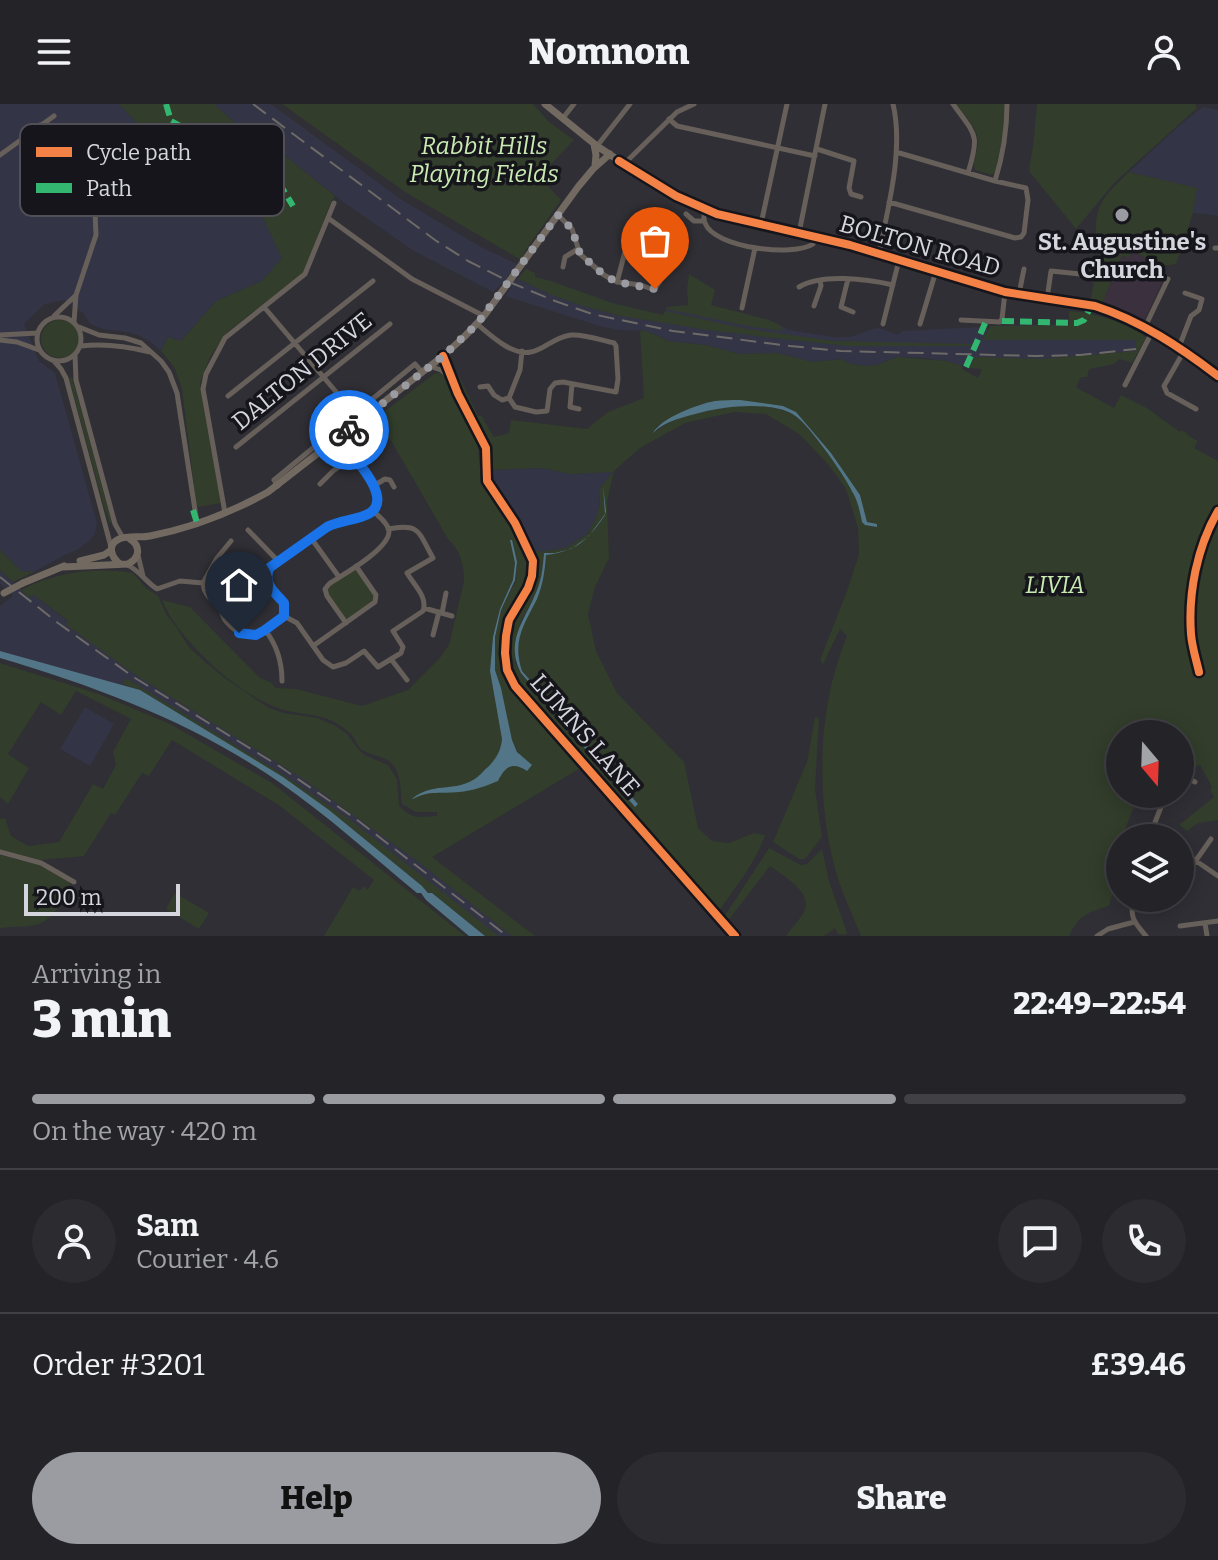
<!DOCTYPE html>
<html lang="en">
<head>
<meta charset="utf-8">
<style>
  :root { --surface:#232328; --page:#2b2b30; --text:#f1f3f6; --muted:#a3a4a8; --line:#404045; --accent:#9b9ba2 }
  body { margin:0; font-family:Bitter,serif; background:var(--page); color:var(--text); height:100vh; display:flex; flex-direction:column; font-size:30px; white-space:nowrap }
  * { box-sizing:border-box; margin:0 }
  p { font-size:26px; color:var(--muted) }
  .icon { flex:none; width:44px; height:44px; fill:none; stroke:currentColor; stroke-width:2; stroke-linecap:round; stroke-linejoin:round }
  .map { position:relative; height:832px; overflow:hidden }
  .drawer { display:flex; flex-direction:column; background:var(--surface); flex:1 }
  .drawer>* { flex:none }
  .needle { width:52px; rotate:161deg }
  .fabs { position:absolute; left:1106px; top:616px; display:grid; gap:16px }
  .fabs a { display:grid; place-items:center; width:88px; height:88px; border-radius:50%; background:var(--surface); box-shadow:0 4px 20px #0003,0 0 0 2px var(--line); font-size:40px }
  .scale { position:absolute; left:24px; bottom:20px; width:156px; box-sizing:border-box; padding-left:8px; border:4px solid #d5d5dd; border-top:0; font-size:22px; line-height:28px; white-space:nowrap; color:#d5d5dd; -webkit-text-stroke:6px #15151b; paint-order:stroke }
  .pin { position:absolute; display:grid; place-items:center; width:68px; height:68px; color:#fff; margin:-82px -34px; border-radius:50% 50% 50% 0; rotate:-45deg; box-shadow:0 0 8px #0007 }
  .pin .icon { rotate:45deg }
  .courier { position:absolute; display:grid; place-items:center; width:80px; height:80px; margin:-40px; border:6px solid #1a73e8; border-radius:50%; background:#fff; color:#222; box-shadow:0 2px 10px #0007 }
  .head em { font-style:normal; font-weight:800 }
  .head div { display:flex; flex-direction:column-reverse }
  .head { display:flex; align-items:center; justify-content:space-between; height:136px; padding:0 32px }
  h1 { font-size:52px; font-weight:800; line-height:60px }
  .bar { display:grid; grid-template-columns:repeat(4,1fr); gap:12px 8px; align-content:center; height:96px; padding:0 32px }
  .bar i { height:10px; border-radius:6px; background:var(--line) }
  .bar .on { background:var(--accent) }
  .bar p { grid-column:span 4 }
  .line { display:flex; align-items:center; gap:20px; padding:0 32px; border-top:2px solid var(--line) }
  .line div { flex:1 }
  .round { display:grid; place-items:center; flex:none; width:84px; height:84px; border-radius:42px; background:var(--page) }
  .cta { display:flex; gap:16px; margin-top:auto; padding:16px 32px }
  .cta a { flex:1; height:92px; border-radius:48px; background:var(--accent); color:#111; font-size:32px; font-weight:800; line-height:92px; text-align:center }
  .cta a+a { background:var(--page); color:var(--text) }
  header { display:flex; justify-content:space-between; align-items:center; height:104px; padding:0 32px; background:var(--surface); font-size:36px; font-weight:800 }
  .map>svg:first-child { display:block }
</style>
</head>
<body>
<header><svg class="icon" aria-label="menu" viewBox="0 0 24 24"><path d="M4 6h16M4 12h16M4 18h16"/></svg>Nomnom<svg class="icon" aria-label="person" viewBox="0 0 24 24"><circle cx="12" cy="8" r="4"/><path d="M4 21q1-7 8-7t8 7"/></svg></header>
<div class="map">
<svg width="1218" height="832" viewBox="0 0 1218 832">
  <rect width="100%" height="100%" fill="#2f2f35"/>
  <path fill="#333445" d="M0 0H119L198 84 259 106 283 154 262 177 216 197 181 237 168 233 161 247 148 236 132 229 103 225 90 220 84 210 65 196 45 200 24 220 39 257 55 269 97 419 95 430 88 438 77 446 65 451 34 468 21 467 0 446Z
    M214 0H271L402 96 481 143 517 160 508 172 516 176 526 165 535 169V173L551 177 612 199 663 211 667 203 701 200 744 209 769 216 789 226 834 233H850L872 225 880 224 898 231 902 227 980 223V225H989L990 222 1118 219 1146 233 1132 259 1120 255 1114 260 1089 265 1087 273H1081L1076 283 1021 269 969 264 946 257 922 254 897 253 877 261 867 262 851 260 841 255 813 258 777 249 740 250 705 241 668 237 647 227 619 226 599 222 505 192 512 182 503 178 493 188 412 146 335 92 284 51 267 43 238 22Z
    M1203 3 1218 6V112L1193 109 1196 84 1129 68 1182 19Z
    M542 364 570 370 614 367 599 385 600 399 596 414 588 429 566 444 538 448 527 438 491 378 492 366Z
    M0 466 29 493 34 491 84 530 307 668 535 832H485L432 789H429L329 706 282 673 140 586 0 547V502L13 492 0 480Z
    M85 603 114 620 90 662 60 645Z"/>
  <path fill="#3a303e" d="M1132 148 1163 162 1166 170 1144 217 1102 200 1122 152Z"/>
  <path fill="#323d2b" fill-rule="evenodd" d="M119 0H214L238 22 267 43 284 51 335 92 330 100 304 168 227 228 210 253 200 279 221 399 198 403 196 399 182 285 174 263 161 247 168 233 181 237 216 197 262 177 282 154 259 106 198 84Z
    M282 0H533L549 18 574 36 539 73 561 96 525 147 521 156 405 88Z
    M956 0H1005V22L995 68 992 71 975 66C972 57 977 50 978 41 980 26 964 11 956 0Z
    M1037 0H1195L1197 4 1115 78 1076 125 1029 67 1033 42Z
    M1129 68 1197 84 1193 109 1176 160 1163 162 1132 148 1129 154 1122 152 1102 200 1091 195 1102 132H1096C1094 99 1107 89 1129 68Z
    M526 165 535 169V173L551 177 612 199 663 211 665 207 747 225 833 237 973 240 972 242H847L714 227 621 212 583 202 552 191 518 175Z
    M689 170 715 186 711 201 769 216 782 222 781 227 748 222 666 205 667 203 688 201 687 185Z
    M1069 207C1095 209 1126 218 1146 233L1132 259 1120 255 1114 260 1089 265 1087 273H1081L1076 283 1077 284 1114 304 1121 291 1147 304 1180 328 1181 326 1187 329V331L1198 337 1194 344 1218 357V716L1198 719 1187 727 1179 721 1214 693 1210 686 1212 683 1200 661 1194 663 1189 655 1180 656V630H1120V690H1141L1136 702H1134L1122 734H1120V741L1116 753 1117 771 1109 802C1088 808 1079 811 1069 832H861C851 807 839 783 833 757 816 684 818 602 847 532L840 525 823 560 820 556 847 487 859 450 858 424 846 385 828 360 799 330 766 310 734 308 685 319 640 344 614 367 607 397 609 454 595 483 588 510 596 547 617 589 684 658 698 724 712 737 729 739 754 729 765 731C755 759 738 780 721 804H716L520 581C511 562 508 538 514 518 522 489 549 476 531 441L538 448 566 444 588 429 596 414 600 399 599 385 613 368 570 370 542 364 492 366 487 339 460 285 452 265 460 274 478 312 481 311 494 333 509 329 511 316 587 325 608 308 644 294 640 227H647L668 237 705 241 740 250 777 249 813 258 841 255 851 260 867 262 877 261 897 253 947 257 962 262V265L978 274 982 265 969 264 975 253 1042 255 1136 247 1135 236H983L990 222 1069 221ZM702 300 783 302 796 308 831 349 860 391 867 418 870 420 862 418C860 408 858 397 853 388 845 372 807 317 792 310 767 298 733 300 706 307 688 312 669 315 655 328L657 322ZM544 450H546C545 465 544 480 537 494 524 522 511 534 522 567L638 700 635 702 521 569 515 559 521 517 536 490 543 469Z
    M41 235a19 19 0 1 1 38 0a19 19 0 1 1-38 0Z
    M438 269 445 272 451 282 458 302 477 335 481 374 487 386 524 444 528 458V469L524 482 515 496 506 515 502 532V549L505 567 513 584 582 663 432 753 535 832H512L420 759 302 674 137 572 65 520 68 517 34 491 29 493 21 486C57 468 93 463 133 469L146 484 158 492 166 510 177 524 188 542 205 558 226 575 269 604 284 609 317 614 334 621 347 630 359 646 365 651 388 661 397 675 399 702 407 709 416 713 437 712V708H416L402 700C400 687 402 670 392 660 385 652 373 652 364 647 358 644 357 639 353 633 349 627 341 622 334 618 317 609 299 611 281 605 239 592 178 536 162 496L190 503 260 574 270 578 276 584 296 585 362 602 408 586 439 555 449 541 464 477C464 459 460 447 448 435L390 335 372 317 434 270ZM510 437 517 458 516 476 501 506 495 533V566L501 584 512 636 527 667C500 651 507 673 492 679 469 688 447 688 423 689L462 681 475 676 494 657 501 646 502 635 490 567 493 533 500 506 513 476 515 459Z
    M72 273 112 419 110 420 104 403 69 274Z
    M0 446 21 467 34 468 13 478 0 466Z
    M356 463 375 492 374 498 346 518 328 492 327 484Z
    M0 559 99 590 170 620 272 679 465 832H324L353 783 359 787 364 782 367 786 374 776 280 702 172 636 149 672 142 669 115 711 111 709 84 752 41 756 0 746V715L5 714 11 732 28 742 59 738 93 680 103 685 116 661 113 648 131 615 76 587 61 611 41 598 8 650 29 664 8 700 0 693Z
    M126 574 284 671 353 718 499 832H485L432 789H429L422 782 329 706 283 673 140 586 122 580Z
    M815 613 819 614 815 685 822 733 805 755H799L773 738 807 658Z
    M769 744 801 761 807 760 822 745 829 777 847 829 845 831 838 830 835 824 824 832H786C791 824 802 814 805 805 811 787 782 771 770 762L727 818 724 813Z
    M0 751 39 761 70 778C70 786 67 789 63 796 43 829 32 820 0 824Z
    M175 789 209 809 199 825 166 805Z"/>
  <path fill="#527687" d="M740 296 783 302 796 308 831 349 860 391 867 418 877 420V423L865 421 862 418C860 408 858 398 853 389 846 373 808 319 794 311 771 297 727 302 703 308 685 313 666 316 653 329 661 314 698 300 715 297 723 296 732 296 740 296Z
    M603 382 606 407 605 411C588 436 577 447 546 451 545 466 543 481 537 495 524 521 512 536 522 567L638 700 635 703 521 569C504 537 526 515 537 486 542 474 543 462 544 449H555L571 445 589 432 605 410Z
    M510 436H512L517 458 515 476 501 506 495 533V566L501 584 512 636 517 648 532 661 527 667C512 657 505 663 498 677 486 682 472 687 459 688 442 690 428 686 413 695H412C432 678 453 688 473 676 479 673 483 667 488 663 496 655 501 647 502 635L490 567 493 533 500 505 513 476 515 459Z
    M0 547 140 586 283 673 329 706 422 782 428 789H432L485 832H469L426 796 421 789H417C371 751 327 711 279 678 192 618 100 584 0 554Z"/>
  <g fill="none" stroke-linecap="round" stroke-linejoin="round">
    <path stroke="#675f59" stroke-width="5" d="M953 0C976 32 980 30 968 69
      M563 14 574 0
      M669 15 677 22 815 52
      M40 21 88 87 95 108 96 131 76 191 74 218
      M597 42 630 0
      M817 45 854 57 849 84 851 90 861 93
      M0 51 54 12
      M624 60 677 8 694 0
      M995 77C1003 51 1007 27 1007 0
      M889 98 1015 134 1021 133 1024 129 1028 96 1026 84 995 77 896 48
      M705 106C704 110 703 115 705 119 714 144 794 153 813 140L815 132
      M686 110 694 117H704
      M558 111 572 125 580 150 604 171 617 178 641 181 654 186 660 177 661 168
      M328 114 412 175 484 212
      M761 120 787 0
      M799 129 825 0
      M1215 144H1218
      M879 149C888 103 904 46 893 0
      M563 163 565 153 578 145
      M848 175 841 203 853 208
      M617 178 626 144
      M799 183C822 169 867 175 893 181
      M1019 190 1024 165
      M1047 195 1051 167 1080 170
      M814 202 821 182 820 176
      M264 203 354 309
      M742 204 755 144
      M54 212 76 191
      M37 235a22 22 0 1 1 44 0a22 22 0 1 1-44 0Z
      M961 216 1000 218 1002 215 1005 188
      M477 220C490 231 512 252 531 248 544 246 554 233 571 231 584 230 600 236 614 239L616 242 618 275 616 288 563 278 555 279 550 285 547 307 536 308 515 303 509 294
      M883 220 899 156
      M920 220 936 167
      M79 223 99 231 125 234 141 239 161 257 169 268 177 289 197 419
      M1145 223 1168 175
      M0 231 38 229
      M0 236 17 238 39 246
      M81 242C105 239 126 242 150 248
      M1179 243 1191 212 1199 206 1202 195 1185 189
      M1184 247 1164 282 1167 289 1196 305
      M75 251 76 276 115 420 123 434
      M443 252 458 290 486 344 487 377 515 419 533 457 532 472 528 484 509 516 506 532 505 549 507 566 515 582 735 832
      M54 257 61 265 66 274 111 443
      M429 262 441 266 447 271
      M572 280 570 303 579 305
      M1125 281 1152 228
      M480 283 488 282 494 291 502 296 509 294 520 266 522 247
      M228 292 373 177
      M236 343 390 220
      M320 380 333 367 353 354
      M375 381 385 375 390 376 394 383
      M278 382 274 376 415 260 422 268
      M225 409 203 285 206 270 225 234 305 170 334 99
      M248 426 278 457
      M311 434 339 473
      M138 451 143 472
      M127 461C138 465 146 478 157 485L180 477 203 479C204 493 213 495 220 505 222 508 223 513 225 516 242 539 267 531 284 512V499C274 487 263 481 269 464L327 423 368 410 375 403 377 399 375 381 339 334
      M203 479 217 454 231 437
      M424 504 452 512
      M442 509 446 489
      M284 512 297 519 323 556 333 563 346 559 364 547 378 563 401 549 403 543 393 527 423 507C428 493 414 481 407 469L433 454C418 428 421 419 388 425
      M346 519 327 492 325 485 329 480C342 471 390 445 389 427 388 419 378 412 373 407
      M265 526C277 541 282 559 282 577
      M433 531 439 508
      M313 542 375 498 376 491 356 462
      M391 555 407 576
      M1180 670 1195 678
      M1151 726 1163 734
      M1149 734 1166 690
      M1180 746 1218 772
      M0 748 41 759 74 778
      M1180 779 1211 735
      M1134 794C1129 813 1134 818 1146 832
      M1205 819 1207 832
      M1180 822 1218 817
      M1097 832 1108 825 1134 818"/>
    <path stroke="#726960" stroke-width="7" d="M545 0 597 42 639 70 676 92 705 106 850 141 1005 188 1095 202C1141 217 1180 243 1218 272
      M594 40 596 51 595 62
      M80 457 104 451 111 446
      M120 460C112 454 106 441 119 435 128 431 141 434 150 432 191 424 232 408 268 388L443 252 464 233 484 212 578 83 593 65 610 50
      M63 463 128 460C140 454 141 442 130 435
      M23 479 64 462"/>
    <path stroke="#6d6a67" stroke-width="2" stroke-dasharray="16 8" stroke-linecap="butt" d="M253 0 435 136 468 157 514 180 555 197 592 210 673 227 790 242 841 247 1036 252 1080 251 1136 245
      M0 473 58 519 135 574 279 662 356 715 507 832"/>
    <path stroke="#726960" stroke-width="7" d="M4 489 23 479"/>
    <path stroke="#33b770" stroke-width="6" stroke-dasharray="12 6" stroke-linecap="butt" d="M166 0 171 17 223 45 241 50 260 59 273 69 293 102
      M1002 217 1077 219 1084 216 1091 202
      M966 263 986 217
      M193 406 197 419"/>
    <defs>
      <path id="cycleway" d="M619 57 676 92 717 110 850 141 1005 188 1095 202C1141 217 1180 243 1218 272
        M443 252 458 290 486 344 487 377 515 419 533 457 532 472 528 484 509 516 506 532 505 549 507 566 515 582 735 832
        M1199 568C1196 555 1192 543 1191 530 1188 489 1197 443 1218 407"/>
    </defs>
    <use href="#cycleway" stroke="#15151b" stroke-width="13"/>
    <use href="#cycleway" stroke="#f48246" stroke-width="8"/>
  </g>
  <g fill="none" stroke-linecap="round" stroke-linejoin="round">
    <path stroke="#9b9ba2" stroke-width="8" stroke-dasharray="0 14.4" d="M349 326 443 252 477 220 558 111 572 125 580 150 604 171 617 178 655 185"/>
    <path stroke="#1a73e8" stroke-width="10" d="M239 529 256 531 265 526 284 512V499C274 487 263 481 269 464L327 423C340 416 359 416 370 409 395 393 349 349 339 334L349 326"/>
  </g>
  <circle fill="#9b9ba2" stroke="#15151b" stroke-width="3" cx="1122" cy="111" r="8"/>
  <g text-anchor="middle" stroke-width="7" stroke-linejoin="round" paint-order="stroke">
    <g font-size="24" font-style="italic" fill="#c9eab1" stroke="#15151b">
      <text x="484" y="50">Rabbit Hills<tspan x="484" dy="28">Playing Fields</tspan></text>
      <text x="1055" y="489">LIVIA</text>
    </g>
    <g font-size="24" font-weight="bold" fill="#d5d5dd" stroke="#15151b">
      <text x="1122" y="146">St. Augustine's<tspan x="1122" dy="28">Church</tspan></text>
    </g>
    <g font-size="24" fill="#d5d5dd" stroke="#15151b">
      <text transform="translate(920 142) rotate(16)" y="8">BOLTON ROAD</text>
      <text transform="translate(302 267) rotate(-39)" y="8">DALTON DRIVE</text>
      <text transform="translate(585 631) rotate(49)" y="8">LUMNS LANE</text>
    </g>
  </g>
  <rect x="20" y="20" width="264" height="92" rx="12" fill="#15151b" stroke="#4f4f55" stroke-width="2"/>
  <rect x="36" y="43" width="36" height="10" fill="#f48246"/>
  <rect x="36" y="79" width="36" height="10" fill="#33b770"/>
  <g font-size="22" fill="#d5d5dd">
    <text x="86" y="56">Cycle path</text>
    <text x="86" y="92">Path</text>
  </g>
</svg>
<div class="fabs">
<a><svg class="needle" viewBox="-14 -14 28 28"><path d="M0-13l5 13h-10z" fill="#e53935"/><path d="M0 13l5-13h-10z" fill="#a3a4a8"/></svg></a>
<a><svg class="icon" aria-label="layers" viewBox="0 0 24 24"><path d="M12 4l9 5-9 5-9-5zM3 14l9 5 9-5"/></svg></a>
</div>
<div class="scale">200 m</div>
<div class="pin" style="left:655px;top:185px;background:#ea580c"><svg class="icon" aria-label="bag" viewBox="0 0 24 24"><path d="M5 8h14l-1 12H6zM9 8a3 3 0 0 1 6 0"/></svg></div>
<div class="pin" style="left:239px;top:529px;background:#1f2937"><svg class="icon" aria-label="home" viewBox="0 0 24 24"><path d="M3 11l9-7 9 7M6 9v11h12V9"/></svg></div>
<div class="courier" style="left:349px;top:326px"><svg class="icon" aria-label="bike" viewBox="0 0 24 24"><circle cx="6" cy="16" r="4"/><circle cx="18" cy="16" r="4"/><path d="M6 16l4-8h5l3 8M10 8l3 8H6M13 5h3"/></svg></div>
</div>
<section class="drawer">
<div class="head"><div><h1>3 min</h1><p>Arriving in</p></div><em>22:49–22:54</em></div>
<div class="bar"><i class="on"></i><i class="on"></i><i class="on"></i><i></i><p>On the way · 420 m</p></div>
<div class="line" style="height:144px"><a class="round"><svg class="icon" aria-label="person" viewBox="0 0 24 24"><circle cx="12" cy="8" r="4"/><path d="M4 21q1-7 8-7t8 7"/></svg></a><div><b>Sam</b><p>Courier · 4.6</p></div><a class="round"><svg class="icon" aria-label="chat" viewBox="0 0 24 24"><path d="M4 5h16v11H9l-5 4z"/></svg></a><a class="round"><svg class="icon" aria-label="phone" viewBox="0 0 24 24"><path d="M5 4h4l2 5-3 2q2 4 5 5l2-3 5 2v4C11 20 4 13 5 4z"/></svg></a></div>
<div class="line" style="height:104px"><div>Order #3201</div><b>£39.46</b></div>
<div class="cta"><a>Help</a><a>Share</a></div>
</section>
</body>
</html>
